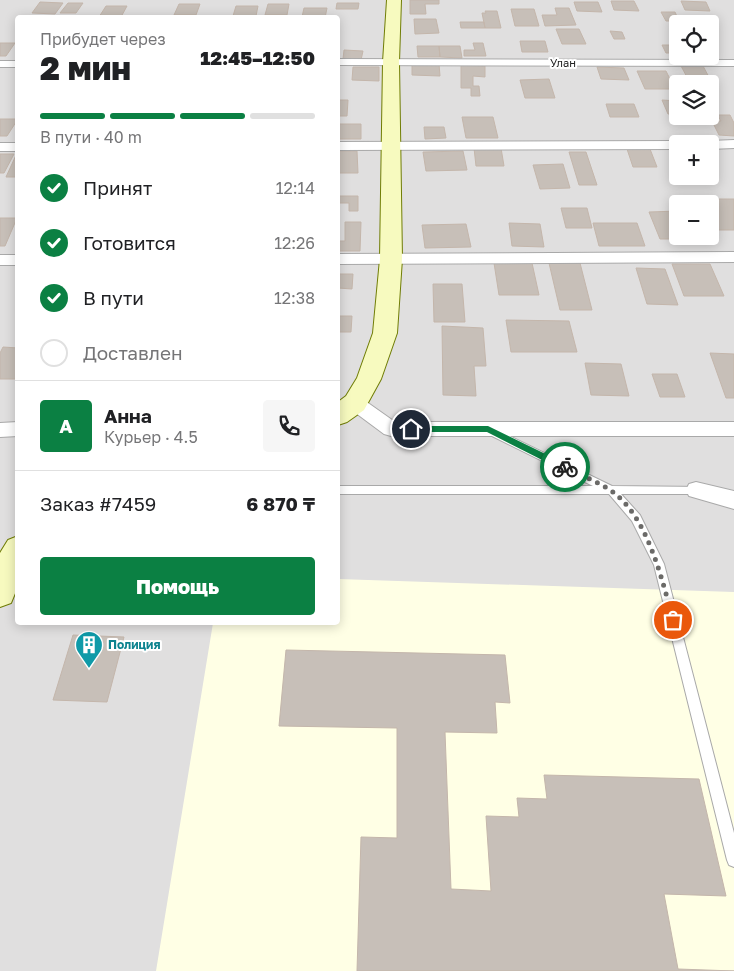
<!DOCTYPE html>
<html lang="ru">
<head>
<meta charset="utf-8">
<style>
  :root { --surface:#fff; --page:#f6f6f6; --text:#202124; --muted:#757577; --line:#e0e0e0; --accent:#0b8043 }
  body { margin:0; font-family:"Golos Text",sans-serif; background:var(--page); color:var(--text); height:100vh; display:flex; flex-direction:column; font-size:19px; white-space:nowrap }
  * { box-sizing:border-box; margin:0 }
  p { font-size:16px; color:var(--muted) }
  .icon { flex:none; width:28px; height:28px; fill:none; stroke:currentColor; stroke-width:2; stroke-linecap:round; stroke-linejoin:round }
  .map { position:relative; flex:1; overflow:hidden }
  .side { position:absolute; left:15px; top:15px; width:325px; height:610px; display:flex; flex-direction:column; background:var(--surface); border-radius:5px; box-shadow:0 2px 12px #0003 }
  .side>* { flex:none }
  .buttons { position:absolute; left:669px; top:15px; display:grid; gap:10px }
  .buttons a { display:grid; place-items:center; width:50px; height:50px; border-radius:5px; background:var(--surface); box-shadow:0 2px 12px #0003; font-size:25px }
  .pin { position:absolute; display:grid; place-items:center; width:42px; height:42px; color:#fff; margin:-21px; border:2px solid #fff; border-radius:50%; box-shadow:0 1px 5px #0007 }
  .courier { position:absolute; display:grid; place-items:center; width:50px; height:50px; margin:-25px; border:4px solid #0b8043; border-radius:50%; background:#fff; color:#222; box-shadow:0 1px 6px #0007 }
  .overview em { font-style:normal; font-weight:800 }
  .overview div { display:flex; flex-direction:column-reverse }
  .overview { display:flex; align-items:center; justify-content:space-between; height:85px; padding:0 25px }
  h1 { font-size:32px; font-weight:800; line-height:38px }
  .bar { display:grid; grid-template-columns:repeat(4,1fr); gap:8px 5px; align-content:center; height:60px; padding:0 25px }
  .bar i { height:6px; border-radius:4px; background:var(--line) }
  .bar .on { background:var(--accent) }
  .bar p { grid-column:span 4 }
  .line { display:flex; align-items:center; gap:12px; padding:0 25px; border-top:1px solid var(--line) }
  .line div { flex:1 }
  .round { display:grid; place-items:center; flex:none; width:52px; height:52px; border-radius:5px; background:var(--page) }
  ol { padding:0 25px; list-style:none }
  li { display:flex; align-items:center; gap:15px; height:55px }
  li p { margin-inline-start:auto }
  li .icon { padding:5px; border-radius:50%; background:var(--accent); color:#fff; stroke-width:4 }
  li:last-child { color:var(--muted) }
  li i { width:28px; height:28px; border:2px solid var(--line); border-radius:50% }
  .button { display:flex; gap:10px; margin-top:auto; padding:10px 25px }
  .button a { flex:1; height:58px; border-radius:5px; background:var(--accent); color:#fff; font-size:20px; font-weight:800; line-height:58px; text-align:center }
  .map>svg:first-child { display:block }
</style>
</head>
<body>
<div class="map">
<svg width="734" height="971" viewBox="0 0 734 971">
  <rect width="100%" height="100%" fill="#f2efe9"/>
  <path fill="#e0dfdf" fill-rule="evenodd" d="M0 0H734V971H0ZM18 18H338V622H18ZM678 24H710V56H678ZM678 84H710V116H678ZM678 144H710V176H678ZM678 204H710V236H678Z"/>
  <path fill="#ffffe5" d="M338 579 734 592V971H156L213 623 338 622Z"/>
  <path fill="#c7bfb8" stroke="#c4b6ab" d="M410 0H439V4H425L426 14H410Z
    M611 1H634L639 11 614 10Z
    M681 1 706 2 710 11 685 10Z
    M40 2 63 3 55 14 32 13Z
    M574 2H598L602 12 577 11Z
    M68 3H83L76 13H60Z
    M337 3H359L358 9H336Z
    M179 4H200L196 15H174Z
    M268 4H289L287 15H265Z
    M106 6H127L121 17H99Z
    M236 6H258L256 16H233Z
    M304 8H327L325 18 302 17Z
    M555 8H569L576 25 545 26 542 15H557Z
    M511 9H534L539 26H515Z
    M485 11H497L501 28H485L482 13H486Z
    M661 12H675L679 21H666Z
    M414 19H436L439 33 415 34Z
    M460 22H484L485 28H461Z
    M556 29H579L586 44H562Z
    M610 31 622 32 625 39H614Z
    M520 41H545L548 52H522Z
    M0 43H15L6 56H0Z
    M473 43H483L486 56H464V50H475Z
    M662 45H674L678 53H666Z
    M417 46H439L440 57H418Z
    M439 46H460L462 58 440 57Z
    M344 50 363 51 361 60 343 59Z
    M412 64H439L440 76 412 75Z
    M680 64H702L711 81H689Z
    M461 65 485 66V77L473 76V86H479L480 96H471V88H461Z
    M353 67H379V81L352 80Z
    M597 67 624 68 629 80 601 79Z
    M637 71H666L675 89H645Z
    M549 79 555 98H525L520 80Z
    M338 100H348L347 116H338Z
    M662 100 678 101V114H668Z
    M606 104H634L639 117H610Z
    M717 115H730L734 123V136L719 135 712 121H721Z
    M462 117H493L498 138H466Z
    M0 119H18L7 136H0Z
    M338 124H361V139H338Z
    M424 127H444L446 138 425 139Z
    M474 148H501L504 166H476Z
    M627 149H650L657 167H633Z
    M338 151H357L358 173H338Z
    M463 151 467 170 426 171 423 152Z
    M569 152H586L597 185H579Z
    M17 153 18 177H6Z
    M0 154H14L4 173H0Z
    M563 164 570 188 540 189 533 165Z
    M338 196H358V211H349V203H338Z
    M700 199H734V230H716L710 219V204H702Z
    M561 208H587L592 228H566Z
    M678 211V236H696L697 239H660L649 212Z
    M0 218H17L5 246H0Z
    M345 222H361L360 251H338V241H345Z
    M509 223 540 224 544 247 512 246Z
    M593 223H637L645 246H599Z
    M466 224 471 247 425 248 422 225Z
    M494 263H532L539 295H499Z
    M549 263H580L592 310H560Z
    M672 264H710L724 296H684Z
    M636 268 665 269 678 305 647 304Z
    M338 274H353L352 289 338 288Z
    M433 284H462L465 322H434Z
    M338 316H352L351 332H338Z
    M506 320 569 321 577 352H511Z
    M442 326 483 328 486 366H474L476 396 443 395Z
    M3 347 18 348V379H0V353Z
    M710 353 734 354V398H726Z
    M585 363 621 364 629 396 591 395Z
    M652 374H677L685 397H660Z
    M73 635 124 637 107 702 53 700Z
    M286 650 505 655 510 703 495 702 497 733 445 732 451 889 491 891 486 816 519 817 517 798 547 799 544 775 699 779 726 896 664 894 678 969 734 971H357L361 837 397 838V728L279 726Z"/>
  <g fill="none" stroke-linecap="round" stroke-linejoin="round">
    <defs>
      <path id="lane" d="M491 427 612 486 703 487 704 490 703 493 699 494H621L640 515 664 564 734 833V867L729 865 727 860 654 565 632 521 609 494H338V486H593L488 434 486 431 488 428Z"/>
      <path id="street" d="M338 59 734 60V66L338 65Z
        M0 61H18V67H0Z
        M734 140V148L710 149V144H704L710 141Z
        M678 141 684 144H678V149L338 150V142Z
        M0 143H18V151H0Z
        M734 252V262L338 264V254Z
        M0 255H18V265H0Z
        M355 396 361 398 395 422H734V436H391L384 434 349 408 346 403 349 398Z
        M18 422V436L0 437V423Z
        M696 482 734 491V509L689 496 686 490 689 484Z"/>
      <path id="secondary" d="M387 0H401L399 62 402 259 397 333 381 379 364 410 347 422 338 425V402L346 396 357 378 373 333 380 259 383 62Z
        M18 536V586L11 603 0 607V553L8 540Z"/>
    </defs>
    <use href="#lane" stroke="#a9a9a9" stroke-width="2"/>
    <use href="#street" stroke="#a9a9a9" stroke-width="2"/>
    <use href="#secondary" stroke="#707d05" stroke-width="2"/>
    <use href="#lane" fill="#fff" fill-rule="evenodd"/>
    <use href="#street" fill="#fff" fill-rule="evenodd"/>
    <use href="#secondary" fill="#f7fabf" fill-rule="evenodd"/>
  </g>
  <path fill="#0b8043" d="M488 426 568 465V470H562L487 432H411L407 429 411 426Z"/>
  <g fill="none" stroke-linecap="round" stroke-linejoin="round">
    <path stroke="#6b6a68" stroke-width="5" stroke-dasharray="0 9" d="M565 467C580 475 596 481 610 490 647 514 662 579 673 620"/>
  </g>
  <defs>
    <symbol id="building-pin" viewBox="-11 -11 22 30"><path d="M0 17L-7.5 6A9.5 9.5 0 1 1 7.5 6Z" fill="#0f9aa8" stroke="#fff"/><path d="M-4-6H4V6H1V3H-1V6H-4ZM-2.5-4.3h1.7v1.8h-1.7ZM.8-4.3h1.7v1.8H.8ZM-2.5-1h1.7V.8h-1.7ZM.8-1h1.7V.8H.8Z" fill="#fff"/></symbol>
  </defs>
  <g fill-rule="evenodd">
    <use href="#building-pin" x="73" y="629" width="32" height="43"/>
  </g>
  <g text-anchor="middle" stroke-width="4" stroke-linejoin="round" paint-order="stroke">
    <g font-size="11" fill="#222" stroke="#fff">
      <text x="563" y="67">Улан</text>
    </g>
    <g font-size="12" font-weight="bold" fill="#0d838f" stroke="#fff" text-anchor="start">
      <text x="108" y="649">Полиция</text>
    </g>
  </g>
</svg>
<div class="buttons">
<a><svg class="icon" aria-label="locate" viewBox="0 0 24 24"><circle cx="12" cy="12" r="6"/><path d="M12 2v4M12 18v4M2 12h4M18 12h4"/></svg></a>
<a><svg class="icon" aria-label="layers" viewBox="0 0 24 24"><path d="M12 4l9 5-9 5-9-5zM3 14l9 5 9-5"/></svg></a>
<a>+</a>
<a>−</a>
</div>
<div class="pin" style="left:673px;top:620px;background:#ea580c"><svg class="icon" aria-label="bag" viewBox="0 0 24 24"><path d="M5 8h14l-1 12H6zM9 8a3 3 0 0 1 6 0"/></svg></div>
<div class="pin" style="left:411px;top:429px;background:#1f2937"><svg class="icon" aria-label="home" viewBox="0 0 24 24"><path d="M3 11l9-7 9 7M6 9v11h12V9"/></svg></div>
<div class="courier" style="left:565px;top:467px"><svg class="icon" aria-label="bike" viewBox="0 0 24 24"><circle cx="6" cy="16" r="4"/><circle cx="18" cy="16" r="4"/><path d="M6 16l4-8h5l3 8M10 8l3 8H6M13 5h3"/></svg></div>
<section class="side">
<div class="overview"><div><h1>2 мин</h1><p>Прибудет через</p></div><em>12:45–12:50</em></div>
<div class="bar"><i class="on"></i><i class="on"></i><i class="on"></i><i></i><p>В пути · 40 m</p></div>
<ol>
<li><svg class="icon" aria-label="check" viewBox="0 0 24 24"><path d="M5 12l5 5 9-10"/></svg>Принят<p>12:14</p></li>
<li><svg class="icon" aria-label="check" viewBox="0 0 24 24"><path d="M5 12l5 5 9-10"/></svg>Готовится<p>12:26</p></li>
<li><svg class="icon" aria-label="check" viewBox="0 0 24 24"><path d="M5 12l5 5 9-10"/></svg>В пути<p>12:38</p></li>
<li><i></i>Доставлен</li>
</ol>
<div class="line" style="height:90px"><b class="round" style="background:var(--accent);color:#fff">А</b><div><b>Анна</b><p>Курьер · 4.5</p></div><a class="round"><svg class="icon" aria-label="phone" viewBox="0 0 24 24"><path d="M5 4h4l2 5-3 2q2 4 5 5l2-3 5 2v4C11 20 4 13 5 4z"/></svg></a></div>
<div class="line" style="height:65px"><div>Заказ #7459</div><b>6 870 ₸</b></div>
<div class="button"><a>Помощь</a></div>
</section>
</div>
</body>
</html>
